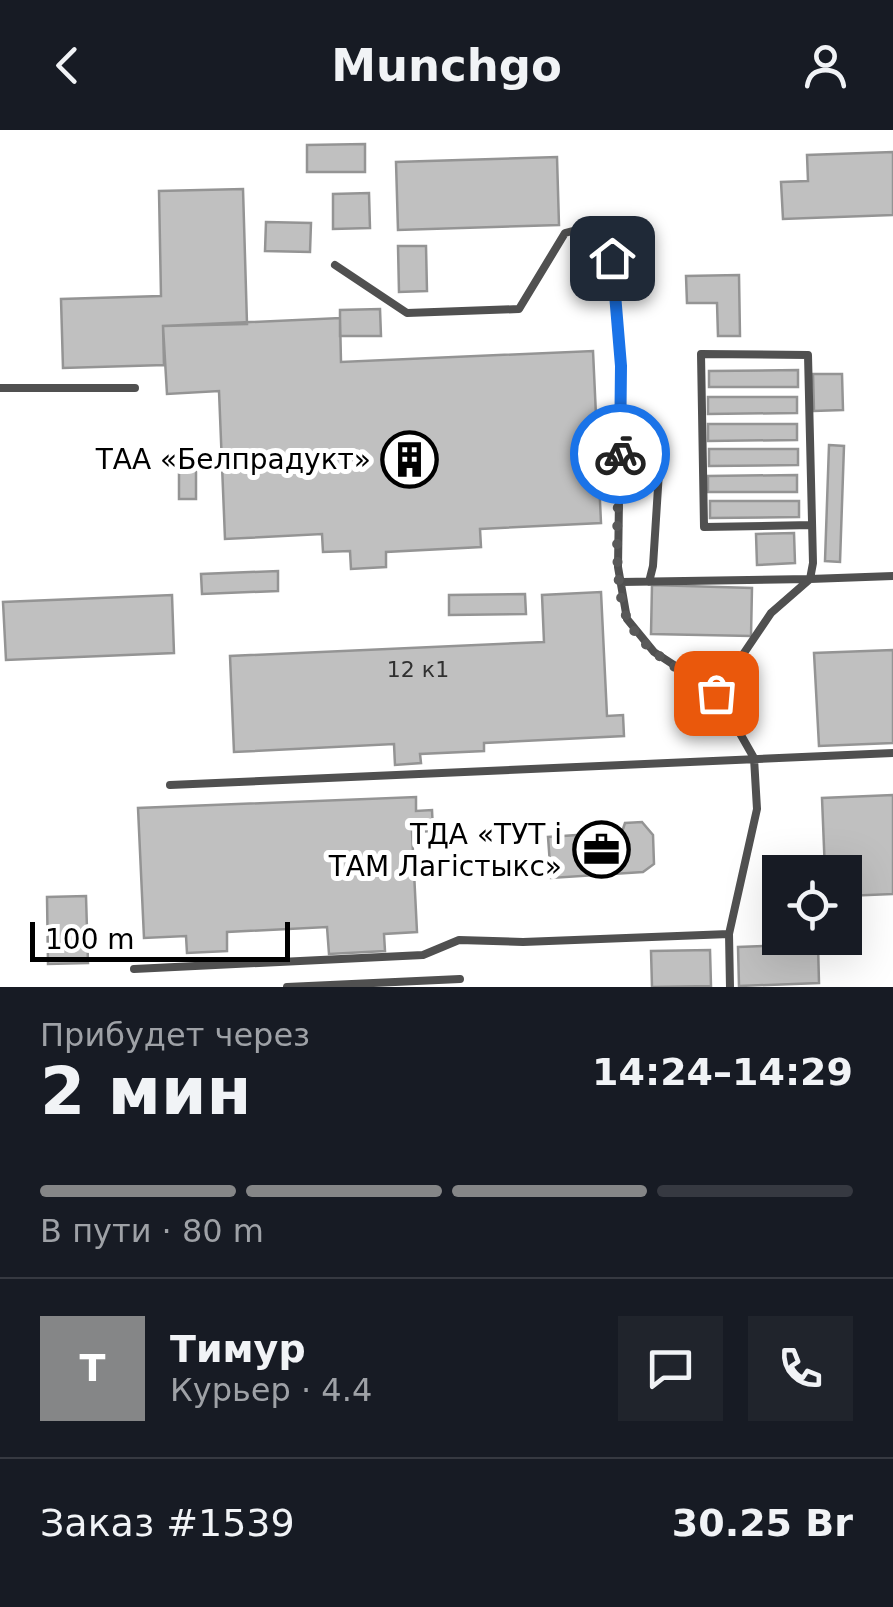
<!DOCTYPE html>
<html lang="ru">
<head>
<meta charset="utf-8">
<style>
  :root { --surface:#171b24; --page:#20242c; --text:#f1f3f6; --muted:#9ea1a6; --line:#363941; --accent:#858687 }
  body { margin:0; font-family:"DejaVu Sans",sans-serif; background:var(--page); color:var(--text); height:100vh; display:flex; flex-direction:column; font-size:38px; white-space:nowrap }
  * { box-sizing:border-box; margin:0 }
  p { font-size:32px; color:var(--muted) }
  .icon { flex:none; width:55px; height:55px; fill:none; stroke:currentColor; stroke-width:2; stroke-linecap:round; stroke-linejoin:round }
  .map { position:relative; height:857px; overflow:hidden }
  .sheet { display:flex; flex-direction:column; background:var(--surface); flex:1 }
  .sheet>* { flex:none }
  .fabs { position:absolute; left:762px; top:725px; display:grid; gap:20px }
  .fabs a { display:grid; place-items:center; width:100px; height:100px; border-radius:0px; background:var(--surface); box-shadow:0 10px 40px #0002; font-size:50px }
  .scale { position:absolute; left:30px; bottom:25px; width:260px; box-sizing:border-box; padding-left:10px; border:5px solid #000; border-top:0; font-size:28px; line-height:35px; white-space:nowrap; color:#000; -webkit-text-stroke:8px #fff; paint-order:stroke }
  .pin { position:absolute; display:grid; place-items:center; width:85px; height:85px; color:#fff; margin:-42px; border-radius:20px; box-shadow:0 5px 15px #0006 }
  .courier { position:absolute; display:grid; place-items:center; width:100px; height:100px; margin:-50px; border:8px solid #1a73e8; border-radius:50%; background:#fff; color:#222; box-shadow:0 2px 12px #0007 }
  .head em { font-style:normal; font-weight:700 }
  .head div { display:flex; flex-direction:column-reverse }
  .head { display:flex; align-items:center; justify-content:space-between; height:170px; padding:0 40px }
  h1 { font-size:65px; font-weight:700; line-height:75px }
  .bar { display:grid; grid-template-columns:repeat(4,1fr); gap:15px 10px; align-content:center; height:120px; padding:0 40px }
  .bar i { height:12px; border-radius:8px; background:var(--line) }
  .bar .current { background:var(--accent) }
  .bar p { grid-column:span 4 }
  .line { display:flex; align-items:center; gap:25px; padding:0 40px; border-top:2px solid var(--line) }
  .line div { flex:1 }
  .round { display:grid; place-items:center; flex:none; width:105px; height:105px; border-radius:0px; background:var(--page) }
  header { display:flex; justify-content:space-between; align-items:center; height:130px; padding:0 40px; background:var(--surface); font-size:45px; font-weight:700 }
  .map>svg:first-child { display:block }
</style>
</head>
<body>
<header><svg class="icon" aria-label="back" viewBox="0 0 24 24"><path d="M15 5l-7 7 7 7"/></svg>Munchgo<svg class="icon" aria-label="person" viewBox="0 0 24 24"><circle cx="12" cy="8" r="4"/><path d="M4 21q1-7 8-7t8 7"/></svg></header>
<div class="map">
<svg width="893" height="857" viewBox="0 0 893 857">
  <rect width="100%" height="100%" fill="#fff"/>
  <path fill="#c0c0c0" stroke="#949494" stroke-width="2.5" d="M365 14V42H307V15Z
    M893 22V85L783 89 781 52 808 51 807 25Z
    M557 27 559 95 398 100 396 32Z
    M243 59 247 194 163 196 164 235 63 238 61 169 161 166 159 61Z
    M369 63 370 98 333 99V64Z
    M266 92 311 93 310 122 265 121Z
    M398 116H426L427 161 399 162Z
    M739 145 740 206H718L717 173H687L686 146Z
    M380 179 381 206H340V180Z
    M340 188 341 232 593 221 601 393 480 399 481 417 386 422V437L351 439 350 421 323 422 322 404 225 409 219 261 167 264 163 196Z
    M798 240V257H709V241Z
    M813 244H842L843 280 814 281Z
    M708 267H797V283L708 284Z
    M708 294H797V310L708 311Z
    M829 315 844 316 840 432 825 431Z
    M709 319H798V335L709 336Z
    M179 335H196V369H179Z
    M797 345V362H708V346Z
    M710 371H799V387L710 388Z
    M794 403 795 433 757 435 756 404Z
    M278 441V461L202 464 201 444Z
    M652 455 752 458 751 506 651 504Z
    M601 462 607 586 623 585 624 606 484 613V621L420 624 421 633 395 635 394 614 234 622 230 526 544 512 542 465Z
    M525 464 526 484 449 485V465Z
    M172 465 174 523 6 530 3 472Z
    M893 520V613L819 616 814 523Z
    M893 665V764L845 766V742H825L822 668Z
    M416 667V681L432 680 433 701 412 702 417 802 384 804 385 821 329 824 327 797 227 802V821L187 823 186 806 144 808 138 678Z
    M642 692 653 705 654 734 643 742 551 748 548 707 622 702 625 693Z
    M86 766 88 833 48 834 47 767Z
    M818 814 819 853 739 856 738 817Z
    M710 820 711 856 652 857 651 821Z"/>
  <g fill="none" stroke-linecap="round" stroke-linejoin="round">
    <path stroke="#505050" stroke-width="8" d="M335 135 407 183 519 179 565 103 607 92 621 236 618 437 627 489 654 522 717 563 754 628 757 679 729 804 730 857
      M0 258H135
      M621 452 810 449 813 433 808 225 701 224 704 397 812 395
      M649 452 653 436 660 326
      M717 563 771 483 810 449 893 446
      M170 655 893 623
      M134 839 423 825 459 810 523 812 729 804
      M287 857 460 849"/>
  </g>
  <g fill="none" stroke-linecap="round" stroke-linejoin="round">
    <path stroke="#595959" stroke-width="10" stroke-dasharray="0 18" d="M620 324C619 366 611 452 627 488 642 523 687 543 716 563"/>
    <path stroke="#1a73e8" stroke-width="12" d="M612 128 621 236 620 324"/>
  </g>
  <defs>
    <symbol id="building-ring" viewBox="-11 -11 22 22"><circle r="9.5" fill="#fff" stroke="#000" stroke-width="1.5"/><path d="M-4-6H4V6H1V3H-1V6H-4ZM-2.5-4.3h1.7v1.8h-1.7ZM.8-4.3h1.7v1.8H.8ZM-2.5-1h1.7V.8h-1.7ZM.8-1h1.7V.8H.8Z" fill="#000"/></symbol>
    <symbol id="office-ring" viewBox="-11 -11 22 22"><circle r="9.5" fill="#fff" stroke="#000" stroke-width="1.5"/><path d="M-6-3h4V-5.5h4V-3h4V5H-6ZM-1-4.5V-3h2v-1.5ZM-6 0V1H6V0Z" fill="#000"/></symbol>
  </defs>
  <g fill-rule="evenodd">
    <use href="#building-ring" x="378" y="298" width="63" height="63"/>
    <use href="#office-ring" x="570" y="688" width="63" height="63"/>
  </g>
  <g text-anchor="middle" stroke-width="10" stroke-linejoin="round" paint-order="stroke">
    <g font-size="22" fill="#303030">
      <text x="418" y="547">12 к1</text>
    </g>
    <g font-size="28" fill="#000" stroke="#fff" text-anchor="end">
      <text x="371" y="339">ТАА «Белпрадукт»</text>
      <text x="562" y="714">ТДА «ТУТ і<tspan x="562" dy="32">ТАМ Лагістыкс»</tspan></text>
    </g>
  </g>
</svg>
<div class="fabs">
<a><svg class="icon" aria-label="locate" viewBox="0 0 24 24"><circle cx="12" cy="12" r="6"/><path d="M12 2v4M12 18v4M2 12h4M18 12h4"/></svg></a>
</div>
<div class="scale">100 m</div>
<div class="pin" style="left:716px;top:563px;background:#ea580c"><svg class="icon" aria-label="bag" viewBox="0 0 24 24"><path d="M5 8h14l-1 12H6zM9 8a3 3 0 0 1 6 0"/></svg></div>
<div class="pin" style="left:612px;top:128px;background:#1f2937"><svg class="icon" aria-label="home" viewBox="0 0 24 24"><path d="M3 11l9-7 9 7M6 9v11h12V9"/></svg></div>
<div class="courier" style="left:620px;top:324px"><svg class="icon" aria-label="bike" viewBox="0 0 24 24"><circle cx="6" cy="16" r="4"/><circle cx="18" cy="16" r="4"/><path d="M6 16l4-8h5l3 8M10 8l3 8H6M13 5h3"/></svg></div>
</div>
<section class="sheet">
<div class="head"><div><h1>2 мин</h1><p>Прибудет через</p></div><em>14:24–14:29</em></div>
<div class="bar"><i class="current"></i><i class="current"></i><i class="current"></i><i></i><p>В пути · 80 m</p></div>
<div class="line" style="height:180px"><b class="round" style="background:var(--accent);color:#fff">Т</b><div><b>Тимур</b><p>Курьер · 4.4</p></div><a class="round"><svg class="icon" aria-label="chat" viewBox="0 0 24 24"><path d="M4 5h16v11H9l-5 4z"/></svg></a><a class="round"><svg class="icon" aria-label="phone" viewBox="0 0 24 24"><path d="M5 4h4l2 5-3 2q2 4 5 5l2-3 5 2v4C11 20 4 13 5 4z"/></svg></a></div>
<div class="line" style="height:130px"><div>Заказ #1539</div><b>30.25 Br</b></div>
</section>
</body>
</html>
